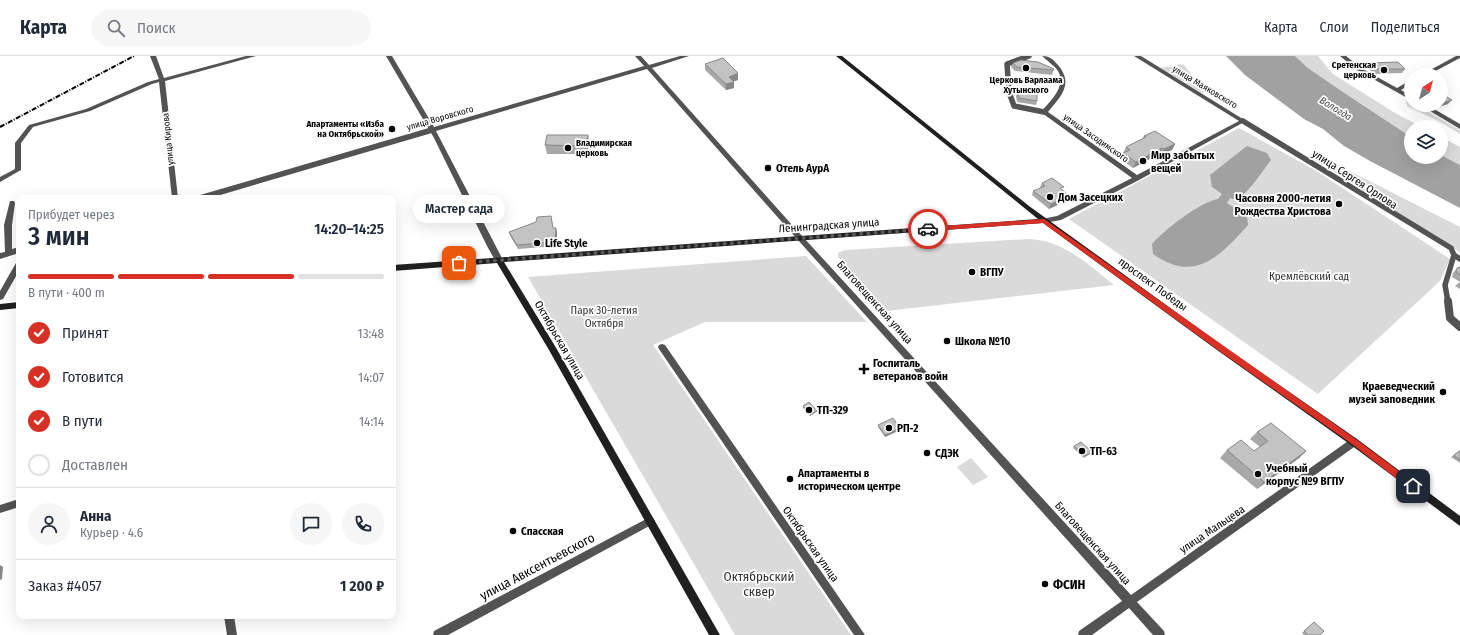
<!DOCTYPE html>
<html lang="ru">
<head>
<meta charset="utf-8">
<style>
  :root { --surface:#fff; --page:#f6f6f7; --text:#1f2937; --muted:#747a83; --line:#e0e1e3; --accent:#d93025 }
  body { margin:0; font-family:"Fira Sans Condensed",sans-serif; background:var(--page); color:var(--text); height:100vh; display:flex; flex-direction:column; font-size:15px; white-space:nowrap }
  * { box-sizing:border-box; margin:0 }
  p { font-size:13px; color:var(--muted) }
  .icon { flex:none; width:22px; height:22px; fill:none; stroke:currentColor; stroke-width:2; stroke-linecap:round; stroke-linejoin:round }
  .map { position:relative; flex:1; overflow:hidden }
  .panel { position:absolute; left:16px; top:139px; width:380px; height:424px; display:flex; flex-direction:column; background:var(--surface); border-radius:8px; box-shadow:0 4px 16px #0002 }
  .panel>* { flex:none }
  .needle { width:26px; rotate:36deg }
  .controls { position:absolute; left:1404px; top:12px; display:grid; gap:8px }
  .controls a { display:grid; place-items:center; width:44px; height:44px; border-radius:50%; background:var(--surface); box-shadow:0 4px 16px #0002; font-size:20px }
  .pin { position:absolute; display:grid; place-items:center; width:34px; height:34px; color:#fff; margin:-17px; border-radius:8px; box-shadow:0 2px 6px #0006 }
  .courier { position:absolute; display:grid; place-items:center; width:40px; height:40px; margin:-20px; border:3px solid #d93025; border-radius:50%; background:#fff; color:#222; box-shadow:0 1px 5px #0007 }
  .bubble { position:absolute; height:28px; border-radius:14px; background:var(--surface); box-shadow:0 4px 16px #0002; font-size:13px; font-weight:600; line-height:28px; text-align:center }
  .head em { font-style:normal; font-weight:600 }
  .head div { display:flex; flex-direction:column-reverse }
  .head { display:flex; align-items:center; justify-content:space-between; height:68px; padding:0 12px }
  h1 { font-size:26px; font-weight:600; line-height:30px }
  .bar { display:grid; grid-template-columns:repeat(4,1fr); gap:6px 4px; align-content:center; height:48px; padding:0 12px }
  .bar i { height:5px; border-radius:3px; background:var(--line) }
  .bar .current { background:var(--accent) }
  .bar p { grid-column:span 4 }
  .line { display:flex; align-items:center; gap:10px; padding:0 12px; border-top:1px solid var(--line) }
  .line div { flex:1 }
  .round { display:grid; place-items:center; flex:none; width:42px; height:42px; border-radius:21px; background:var(--page) }
  ol { padding:0 12px; list-style:none }
  li { display:flex; align-items:center; gap:12px; height:44px }
  li p { margin-inline-start:auto }
  li .icon { padding:4px; border-radius:50%; background:var(--accent); color:#fff; stroke-width:4 }
  li:last-child { color:var(--muted) }
  li i { width:22px; height:22px; border:2px solid var(--line); border-radius:50% }
  header { display:flex; align-items:center; gap:24px; box-sizing:border-box; height:56px; padding:0 20px; background:var(--surface); border-bottom:1px solid var(--line) }
  header strong { font-size:19px }
  nav { display:flex; gap:22px; margin-inline-start:auto; font-size:14px }
  .search { width:280px; height:36px; background:var(--page); display:flex; align-items:center; gap:10px; box-sizing:border-box; padding:0 14px; border-radius:22px; color:var(--muted); font-size:15px }
  .map>svg:first-child { display:block }
</style>
</head>
<body>
<header>
<strong>Карта</strong>
<div class="search"><svg class="icon" aria-label="search" viewBox="0 0 24 24"><circle cx="10" cy="10" r="6"/><path d="M15 15l6 6"/></svg>Поиск</div>
<nav><a>Карта</a><a>Слои</a><a>Поделиться</a></nav>
</header>
<div class="map">
<svg width="1460" height="579" viewBox="0 0 1460 579">
  <rect width="100%" height="100%" fill="#fff"/>
  <path fill="#dadada" d="M1295 0H1318L1333 18 1395 57 1422 71H1411V81L1340 34 1308 12Z
    M1179 8 1184 9 1206 37H1202L1161 12C1167 9 1175 12 1179 8Z
    M1406 43 1411 46V49H1417L1460 74V78L1436 64 1407 50Z
    M1239 72 1315 114 1450 203 1440 225 1318 338 1069 163Z
    M1441 81 1460 91V109L1441 99Z
    M1314 103H1326L1460 171V196Z
    M1028 183C1063 184 1088 208 1114 229L886 255 838 201V197L845 194Z
    M806 200 867 266H705L653 289 851 579H735L528 221Z
    M971 402 988 421 973 429 957 411Z"/>
  <path fill="#a1a1a1" d="M1226 0H1295L1308 12 1340 34 1411 81V101H1441V99L1460 109V152L1370 105 1344 90 1323 73 1304 63 1245 19Z
    M1247 90 1267 97 1271 104C1264 113 1249 136 1239 142 1236 144 1233 143 1230 142L1227 147 1247 160 1248 169C1220 200 1195 228 1153 198L1152 188C1164 174 1200 146 1218 143L1222 138 1212 131 1210 119Z"/>
  <g fill="none" stroke-linecap="round" stroke-linejoin="round">
    <path stroke="#535353" stroke-width="5.5" d="M1029 0 1007 8 1009 36 1014 50 1044 56
      M1243 65 1451 192 1454 199 1460 203
      M200 142 432 74
      M1448 246 1445 229 1454 199"/>
    <path stroke="#535353" stroke-width="8" d="M1448 245 1450 262 1460 271"/>
    <path fill="#535353" fill-rule="evenodd" d="M150 0H156L164 22 246 0H256L165 25 178 142H172L159 26 152 28 90 55 33 71 21 87V114L0 126V121L15 113V87L29 69 86 53 148 26 159 23Z
      M386 0H392L434 71 644 10 635 0H641L649 9 680 0H689L652 12 793 170 1131 539 1351 383 1354 382 1357 383 1358 386 1357 389 1137 546 1164 575 1165 579H1153L1129 552 1092 579H1078L1079 575 1122 545 789 174 647 13 436 75 503 204 499 207 496 206 487 190 434 82Z
      M1042 0C1049 0 1053 3 1058 9 1074 28 1061 40 1048 56L1137 119 1239 65 1134 0H1141L1246 65 1139 124 1061 164 1044 167H1042L1041 165 1042 163 1057 160 1132 122 1042 57 1041 56C1050 45 1067 31 1058 15 1054 9 1047 5 1042 0Z
      M1340 0H1346L1361 12 1397 32 1411 24V28L1401 34 1411 40V44L1357 14Z
      M1456 0H1460V2L1428 19H1421Z
      M1420 49H1427L1460 68V73Z
      M10 145H14L15 147 12 169V193L19 191V197L0 203V197L5 196 4 169Z
      M19 206V215L3 243 0 244V235L16 207Z
      M662 288 665 289 865 579H854L659 293 658 291 659 289Z
      M19 443V451L0 457V449Z
      M650 461 653 462 655 465 653 468 448 579H433L434 575Z
      M224 560H234L237 579H227Z"/>
    <path fill="#202020" fill-rule="evenodd" d="M836 0H842L1029 150 1223 290 1357 383 1460 460V470L1351 389 1217 294 1043 167 504 206 555 290 720 579H709L549 294 497 207 393 215V209L1038 163Z
      M19 246V252L0 254V248Z"/>
    <path stroke="#000" stroke-width="2" stroke-dasharray="5 1.5 1 1.5" stroke-linecap="butt" d="M0 71 134 0"/>
  </g>
  <path fill="#a8a8a8" d="M1013 7 1054 13 1052 19 1015 15 1011 11Z
    M1369 7 1405 13 1402 17 1374 18 1366 11Z
    M705 8 738 24 733 25 734 32 726 34 705 14Z
    M1441 33 1447 37 1445 40 1448 48 1435 52 1430 49H1441Z
    M1018 35 1037 45 1036 49 1017 46 1016 40Z
    M588 79 589 87 587 98H547L545 89Z
    M1144 80 1175 88 1172 94 1160 99 1159 98 1133 112 1120 103 1126 91 1142 83Z
    M1042 127 1062 134 1068 144 1049 153 1032 139 1033 135 1041 132 1040 131Z
    M554 172H556L557 177 556 190 518 193 510 180 509 176Z
    M1460 211V233L1455 230 1460 226 1452 221 1453 217 1457 212Z
    M803 350 816 356 810 360 803 352Z
    M878 369 900 374 885 381 878 371Z
    M1257 376 1306 395 1299 402 1257 433 1220 402 1227 394 1254 395 1260 391 1250 383Z
    M1074 390 1090 398 1084 402 1073 392Z
    M1460 394V407L1451 401Z
    M1314 566 1320 579H1304L1302 577Z"/>
  <path fill="#888" d="M738 17V24L729 27V21Z
    M734 26V32L726 34V28Z
    M1452 44 1448 48 1435 52 1438 49H1441V47Z
    M588 79 589 87 587 98 586 90Z
    M1175 88 1172 94 1160 99 1164 93Z
    M1162 92 1159 98 1133 112 1136 106Z
    M1069 140 1068 144 1049 153 1051 148Z
    M556 172 557 177 556 190 555 186Z
    M817 355 816 356 810 360V358Z
    M900 372V374L885 381V379Z
    M1306 395 1299 402 1257 433 1264 426Z
    M0 509 3 511 2 523 0 524Z"/>
  <path fill="#c3c3c3" stroke="#888" d="M723 2 738 17 729 21 734 26 726 28 705 8Z
    M1021 4 1038 6 1054 13 1053 14 1017 11 1013 7Z
    M1398 6 1405 13H1377L1369 7Z
    M1441 33 1447 37 1442 38 1452 44 1441 47Z
    M1018 35 1037 37V45L1019 42Z
    M1155 75 1175 88 1164 93 1162 92 1136 106 1123 97 1130 94 1126 91 1146 81 1144 80Z
    M547 79H588L586 90 545 89Z
    M1052 122 1064 131 1060 132 1069 140 1051 148 1033 135 1045 130 1042 127Z
    M551 160 553 172H556L555 186 517 189 509 176 536 166 537 161Z
    M1460 211V219L1456 216 1457 212Z
    M809 346 817 355 810 358 803 350Z
    M893 362 900 372 885 379 878 369Z
    M1271 367 1306 395 1264 426 1227 394 1241 384 1254 395 1268 385 1257 376Z
    M1081 386 1092 396 1085 400 1074 390Z
    M1460 395V404L1454 399Z
    M1314 566 1324 575 1320 579H1308L1304 575Z"/>
  <path fill="#d93025" d="M1044 163 1357 384 1416 428V433H1410L1352 388 1218 294 1043 167 928 175 925 173 928 171Z"/>
  <g fill="none" stroke-linecap="round" stroke-linejoin="round">
    <path stroke="#595959" stroke-width="4" stroke-dasharray="0 7.2" d="M459 207 928 173"/>
  </g>
  <g fill="#000" stroke="#fff" stroke-width="1.5">
    <circle cx="1026" cy="12" r="4"/>
    <circle cx="1384" cy="14" r="4"/>
    <circle cx="392" cy="73" r="4"/>
    <circle cx="568" cy="92" r="4"/>
    <circle cx="1143" cy="105" r="4"/>
    <circle cx="768" cy="112" r="4"/>
    <circle cx="1050" cy="141" r="4"/>
    <circle cx="1339" cy="148" r="4"/>
    <circle cx="537" cy="187" r="4"/>
    <circle cx="972" cy="216" r="4"/>
    <circle cx="947" cy="285" r="4"/>
    <path d="M862 307h4v4h4v4h-4v4h-4v-4h-4v-4h4z"/>
    <circle cx="1443" cy="336" r="4"/>
    <circle cx="809" cy="354" r="4"/>
    <circle cx="889" cy="372" r="4"/>
    <circle cx="1082" cy="395" r="4"/>
    <circle cx="927" cy="397" r="4"/>
    <circle cx="1258" cy="418" r="4"/>
    <circle cx="790" cy="423" r="4"/>
    <circle cx="513" cy="475" r="4"/>
    <circle cx="1045" cy="528" r="4"/>
  </g>
  <g text-anchor="middle" stroke-width="3.5" stroke-linejoin="round" paint-order="stroke">
    <g font-size="9" font-weight="bold" fill="#000" stroke="#fff" text-anchor="end">
      <text x="1376" y="12">Сретенская<tspan x="1376" dy="10">церковь</tspan></text>
      <text x="1026" y="27" text-anchor="middle">Церковь Варлаама<tspan x="1026" dy="10">Хутынского</tspan></text>
      <text x="384" y="71">Апартаменты «Изба<tspan x="384" dy="10">на Октябрьской»</tspan></text>
      <text x="576" y="90" text-anchor="start">Владимирская<tspan x="576" dy="10">церковь</tspan></text>
    </g>
    <g font-size="9" fill="#000" stroke="#fff">
      <text transform="translate(1205 31) rotate(31)" y="3">улица Маяковского</text>
      <text transform="translate(440 62) rotate(-16)" y="3">улица Воровского</text>
      <text transform="translate(1096 82) rotate(35)" y="3">улица Засодимского</text>
      <text transform="translate(168 83) rotate(-96)" y="3">улица Кирова</text>
    </g>
    <g font-size="10" font-style="italic" fill="#424242" stroke="#fff">
      <text transform="translate(1336 52) rotate(32)" y="4">Вологда</text>
    </g>
    <g font-size="11" font-weight="bold" fill="#000" stroke="#fff" text-anchor="start">
      <text x="1151" y="103">Мир забытых<tspan x="1151" dy="13">вещей</tspan></text>
      <text x="776" y="116">Отель АурА</text>
      <text x="1058" y="145">Дом Засецких</text>
      <text x="1331" y="146" text-anchor="end">Часовня 2000-летия<tspan x="1331" dy="13">Рождества Христова</tspan></text>
      <text x="545" y="191">Life Style</text>
      <text x="980" y="220">ВГПУ</text>
      <text x="955" y="289">Школа №10</text>
      <text x="873" y="311">Госпиталь<tspan x="873" dy="13">ветеранов войн</tspan></text>
      <text x="1435" y="334" text-anchor="end">Краеведческий<tspan x="1435" dy="13">музей заповедник</tspan></text>
      <text x="817" y="358">ТП-329</text>
      <text x="897" y="376">РП-2</text>
      <text x="1090" y="399">ТП-63</text>
      <text x="935" y="401">СДЭК</text>
      <text x="1266" y="416">Учебный<tspan x="1266" dy="13">корпус №9 ВГПУ</tspan></text>
      <text x="798" y="421">Апартаменты в<tspan x="798" dy="13">историческом центре</tspan></text>
      <text x="521" y="479">Спасская</text>
    </g>
    <g font-size="11" fill="#000" stroke="#fff">
      <text transform="translate(1355 123) rotate(33)" y="4">улица Сергея Орлова</text>
      <text transform="translate(829 169) rotate(-4)" y="4">Ленинградская улица</text>
      <text transform="translate(1153 228) rotate(36)" y="4">проспект Победы</text>
      <text transform="translate(875 246) rotate(48)" y="4">Благовещенская улица</text>
      <text transform="translate(560 284) rotate(60)" y="4">Октябрьская улица</text>
      <text transform="translate(1212 473) rotate(-34)" y="4">улица Мальцева</text>
      <text transform="translate(1093 487) rotate(48)" y="4">Благовещенская улица</text>
      <text transform="translate(811 488) rotate(55)" y="4">Октябрьская улица</text>
    </g>
    <g font-size="11" fill="#313131" stroke="#fff">
      <text x="1309" y="224">Кремлёвский сад</text>
      <text x="604" y="258">Парк 30-летия<tspan x="604" dy="13">Октября</tspan></text>
    </g>
    <g font-size="13" fill="#000" stroke="#fff">
      <text transform="translate(537 510) rotate(-28)" y="5">улица Авксентьевского</text>
    </g>
    <g font-size="13" fill="#313131" stroke="#fff">
      <text x="759" y="525">Октябрьский<tspan x="759" dy="15">сквер</tspan></text>
    </g>
    <g font-size="13" font-weight="bold" fill="#000" stroke="#fff" text-anchor="start">
      <text x="1053" y="533">ФСИН</text>
    </g>
  </g>
</svg>
<div class="controls">
<a><svg class="needle" viewBox="-14 -14 28 28"><path d="M0-13l5 13h-10z" fill="#e53935"/><path d="M0 13l5-13h-10z" fill="#747a83"/></svg></a>
<a><svg class="icon" aria-label="layers" viewBox="0 0 24 24"><path d="M12 4l9 5-9 5-9-5zM3 14l9 5 9-5"/></svg></a>
</div>
<div class="pin" style="left:459px;top:207px;background:#ea580c"><svg class="icon" aria-label="bag" viewBox="0 0 24 24"><path d="M5 8h14l-1 12H6zM9 8a3 3 0 0 1 6 0"/></svg></div>
<div class="pin" style="left:1413px;top:430px;background:#1f2937"><svg class="icon" aria-label="home" viewBox="0 0 24 24"><path d="M3 11l9-7 9 7M6 9v11h12V9"/></svg></div>
<div class="courier" style="left:928px;top:173px"><svg class="icon" aria-label="car" viewBox="0 0 24 24"><path d="M5 17H2v-5l4-1 3-4h7l3 4 3 1v5h-3M9 17h6M6 11h13"/><circle cx="7" cy="17" r="2"/><circle cx="17" cy="17" r="2"/></svg></div>
<div class="bubble" style="left:413px;top:139px;width:92px">Мастер сада</div>
<section class="panel">
<div class="head"><div><h1>3 мин</h1><p>Прибудет через</p></div><em>14:20–14:25</em></div>
<div class="bar"><i class="current"></i><i class="current"></i><i class="current"></i><i></i><p>В пути · 400 m</p></div>
<ol>
<li><svg class="icon" aria-label="check" viewBox="0 0 24 24"><path d="M5 12l5 5 9-10"/></svg>Принят<p>13:48</p></li>
<li><svg class="icon" aria-label="check" viewBox="0 0 24 24"><path d="M5 12l5 5 9-10"/></svg>Готовится<p>14:07</p></li>
<li><svg class="icon" aria-label="check" viewBox="0 0 24 24"><path d="M5 12l5 5 9-10"/></svg>В пути<p>14:14</p></li>
<li><i></i>Доставлен</li>
</ol>
<div class="line" style="height:72px"><a class="round"><svg class="icon" aria-label="person" viewBox="0 0 24 24"><circle cx="12" cy="8" r="4"/><path d="M4 21q1-7 8-7t8 7"/></svg></a><div><b>Анна</b><p>Курьер · 4.6</p></div><a class="round"><svg class="icon" aria-label="chat" viewBox="0 0 24 24"><path d="M4 5h16v11H9l-5 4z"/></svg></a><a class="round"><svg class="icon" aria-label="phone" viewBox="0 0 24 24"><path d="M5 4h4l2 5-3 2q2 4 5 5l2-3 5 2v4C11 20 4 13 5 4z"/></svg></a></div>
<div class="line" style="height:52px"><div>Заказ #4057</div><b>1 200 ₽</b></div>
</section>
</div>
</body>
</html>
